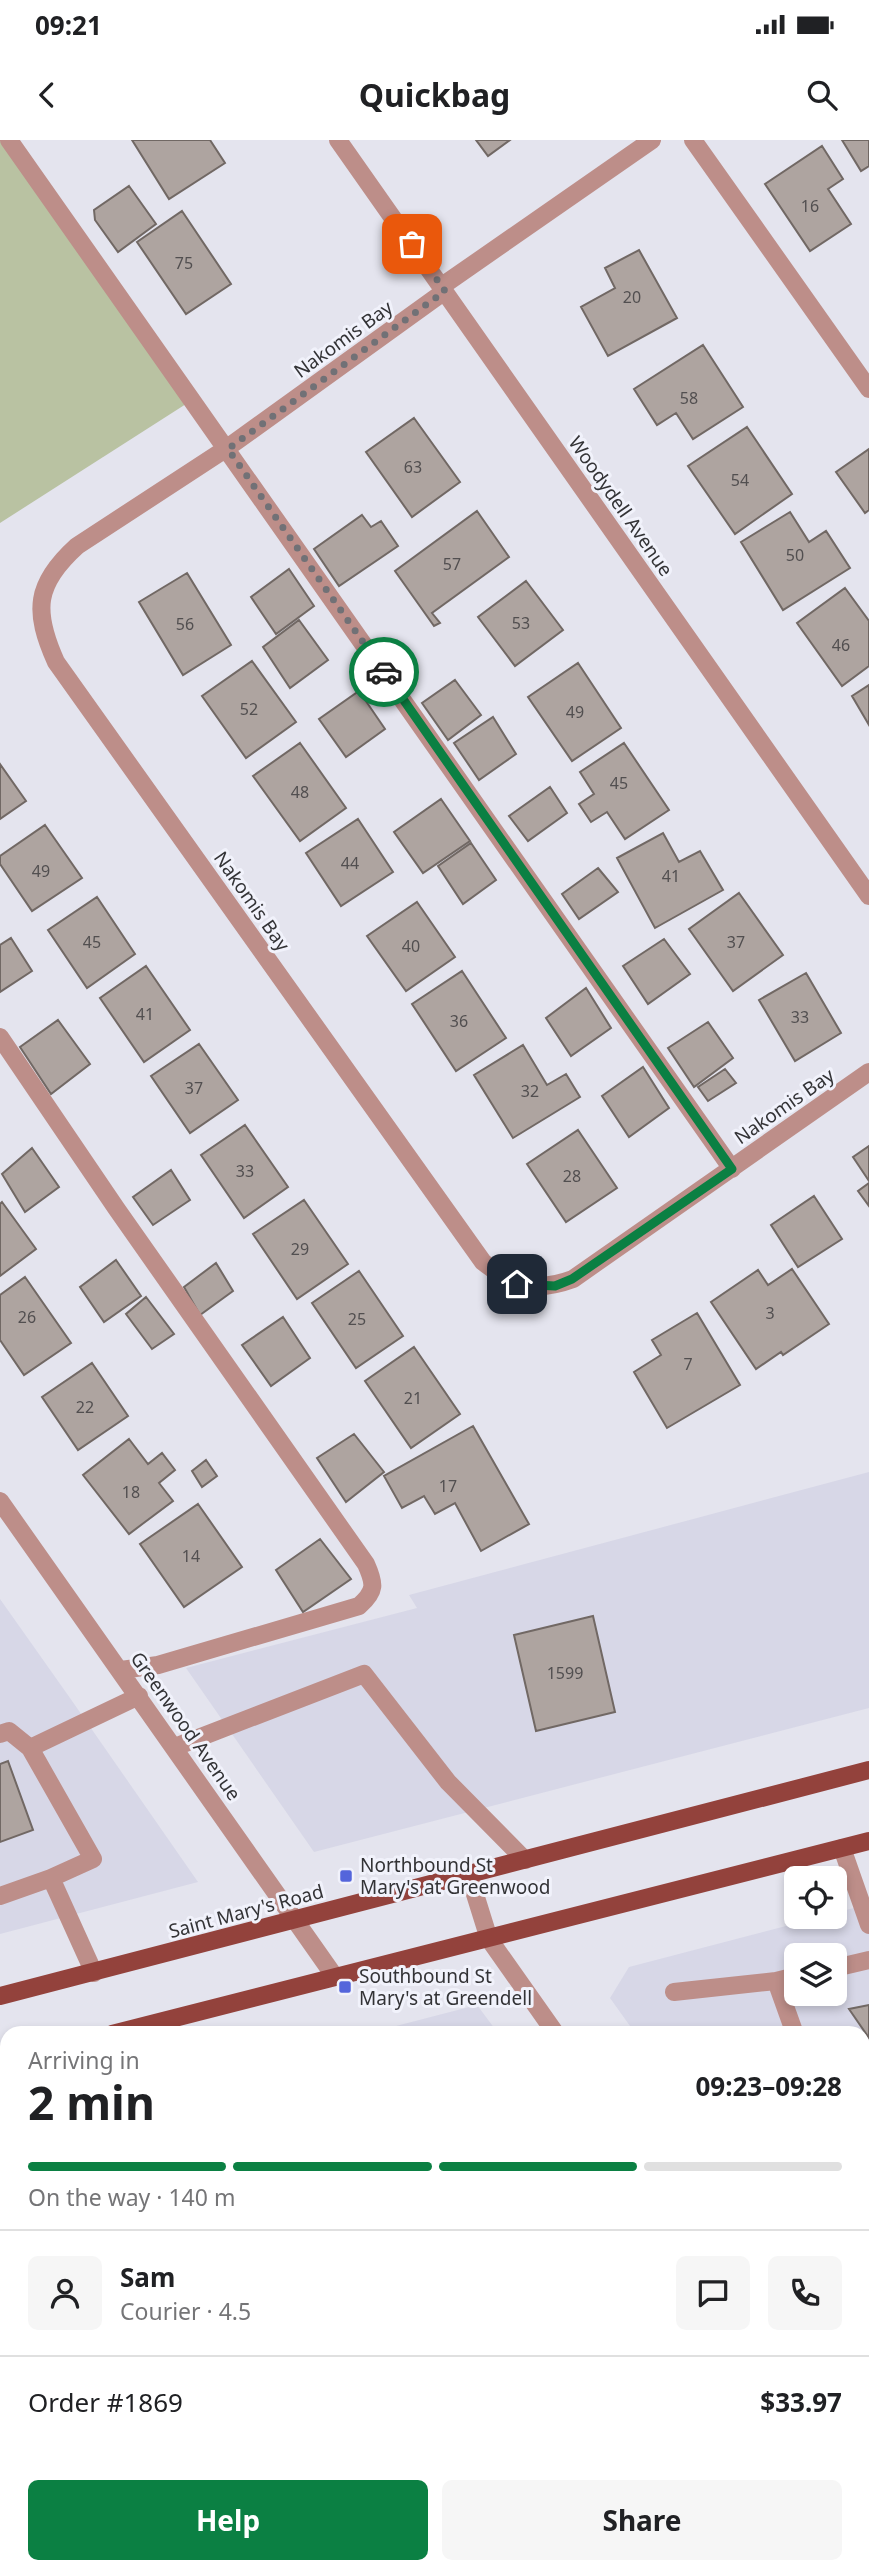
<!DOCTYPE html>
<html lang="en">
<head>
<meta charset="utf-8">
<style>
  :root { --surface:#fff; --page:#f6f6f6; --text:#202124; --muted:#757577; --line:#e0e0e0; --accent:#0b8043 }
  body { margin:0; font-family:"Noto Sans",sans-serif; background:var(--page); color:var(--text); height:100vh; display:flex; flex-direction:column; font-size:26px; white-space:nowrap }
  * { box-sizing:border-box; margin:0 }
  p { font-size:23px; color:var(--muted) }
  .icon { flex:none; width:38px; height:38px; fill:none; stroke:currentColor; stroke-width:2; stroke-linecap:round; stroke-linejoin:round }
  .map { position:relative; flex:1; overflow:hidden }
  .drawer { position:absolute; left:0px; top:1886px; width:870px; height:548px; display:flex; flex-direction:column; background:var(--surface); border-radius:21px 21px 0 0; box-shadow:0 4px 10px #0003 }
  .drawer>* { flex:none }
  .buttons { position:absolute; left:784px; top:1726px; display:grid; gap:14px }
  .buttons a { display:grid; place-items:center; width:63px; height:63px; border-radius:10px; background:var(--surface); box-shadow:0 4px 10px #0003; font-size:35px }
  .pin { position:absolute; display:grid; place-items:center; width:60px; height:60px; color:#fff; margin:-30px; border-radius:14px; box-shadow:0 4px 10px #0006 }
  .courier { position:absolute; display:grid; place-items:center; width:70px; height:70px; margin:-35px; border:5px solid #0b8043; border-radius:50%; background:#fff; color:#222; box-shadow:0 2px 9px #0007 }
  .head em { font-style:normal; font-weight:700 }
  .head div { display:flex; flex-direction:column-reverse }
  .head { display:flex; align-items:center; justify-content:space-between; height:119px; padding:0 28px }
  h1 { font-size:46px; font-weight:700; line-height:52px }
  .bar { display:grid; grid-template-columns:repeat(4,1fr); gap:10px 7px; align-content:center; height:84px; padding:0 28px }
  .bar i { height:9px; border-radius:5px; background:var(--line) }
  .bar .current { background:var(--accent) }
  .bar p { grid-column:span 4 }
  .line { display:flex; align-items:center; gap:18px; padding:0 28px; border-top:2px solid var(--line) }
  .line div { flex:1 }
  .round { display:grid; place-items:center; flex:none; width:74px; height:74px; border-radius:10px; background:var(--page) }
  .action { display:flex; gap:14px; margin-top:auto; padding:14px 28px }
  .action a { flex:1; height:80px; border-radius:10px; background:var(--accent); color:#fff; font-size:28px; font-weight:700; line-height:80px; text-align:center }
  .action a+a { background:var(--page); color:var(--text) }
  .status { display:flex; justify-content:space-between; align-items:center; height:49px; padding:0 35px; background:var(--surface); direction:ltr }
  .status svg { height:19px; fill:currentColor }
  header { display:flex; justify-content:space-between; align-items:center; height:91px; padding:0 28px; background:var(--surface); font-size:32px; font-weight:700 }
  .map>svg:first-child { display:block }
</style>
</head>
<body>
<div class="status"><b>09:21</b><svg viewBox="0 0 49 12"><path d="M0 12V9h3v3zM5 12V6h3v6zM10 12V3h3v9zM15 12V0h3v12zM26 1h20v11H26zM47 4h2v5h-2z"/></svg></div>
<header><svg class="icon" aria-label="back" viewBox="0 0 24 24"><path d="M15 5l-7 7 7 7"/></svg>Quickbag<svg class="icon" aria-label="search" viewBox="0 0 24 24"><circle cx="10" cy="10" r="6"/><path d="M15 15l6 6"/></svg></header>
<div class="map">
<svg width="869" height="2433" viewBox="0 0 869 2433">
  <rect width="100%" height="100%" fill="#e4e4ee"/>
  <path fill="#d7d7e7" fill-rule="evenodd" d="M869 1332V1568L314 1712 186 1528 417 1468 409 1455Z
    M0 1459 70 1558 198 1742 0 1794Z
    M869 1764V2015L863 2016V1894L635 1893 610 1858 629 1827 824 1776H835V1773ZM796 1815H835V1853H796Z
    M477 1865 498 1893H369Z"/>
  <path fill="#b9c2a2" d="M0 0 186 264 0 383Z"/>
  <path fill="#aea4a0" stroke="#716864" stroke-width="2" d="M132 0H210L225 23 169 59Z
    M476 0H510L488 16Z
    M842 0H869V26L861 31Z
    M822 6 843 39 828 49 851 84 810 111 765 44Z
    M129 46 156 84 118 112 95 80 94 70Z
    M182 71 231 144 186 174 137 102Z
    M639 110 677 178 608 216 581 167 615 148 605 128Z
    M703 205 743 267 693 299 676 273 657 285 634 249Z
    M414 278 460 342 412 377 366 312Z
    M747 287 792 354 735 394 688 326Z
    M869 309V370L865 373 836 332Z
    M477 371 509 417 432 473 440 483 434 486 395 431Z
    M790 372 809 402 826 391 850 428 783 470 741 402Z
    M362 375 371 387 381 381 398 406 339 446 314 409Z
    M289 429 314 466 276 494 251 457Z
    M187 433 231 505 183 535 139 462Z
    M526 441 563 490 515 526 478 477Z
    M845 448 869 481V526L842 546 797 483Z
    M299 480 328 520 290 548 263 507Z
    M252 521 296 582 246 618 202 556Z
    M578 523 621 588 572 621 528 557Z
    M455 540 481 575 448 600 422 563Z
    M869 545V585L852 556Z
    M359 551 385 589 346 617 319 579Z
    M493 577 516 614 479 640 454 603Z
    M300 603 346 668 300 701 253 636Z
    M624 603 669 670 625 699 607 672 591 682 579 664 594 654 580 632Z
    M0 624 26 661 0 679Z
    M550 647 567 673 528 701 509 676Z
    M441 659 470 701 423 733 394 692Z
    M358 679 393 732 341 766 306 713Z
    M45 685 82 738 32 771 0 724V716Z
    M663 693 679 722 700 711 723 750 655 788 617 718Z
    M471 703 496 740 463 764 438 726Z
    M598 728 618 752 579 779 562 754Z
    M739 753 783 815 733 851 689 789Z
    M97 757 135 814 87 848 48 790Z
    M417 762 455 817 406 851 367 796Z
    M11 798 32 831 0 852V805Z
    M664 799 690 834 648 864 623 826Z
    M146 826 190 890 144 922 100 858Z
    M462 831 506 898 456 931 412 864Z
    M806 833 841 893 795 921 759 860Z
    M586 848 611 888 571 916 546 878Z
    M58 880 90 924 51 954 20 907Z
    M708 882 733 918 694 947 668 908Z
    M199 904 238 960 190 993 151 936Z
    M523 905 547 945 566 934 580 957 513 998 474 935Z
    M643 927 669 968 629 997 602 956Z
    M725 929 736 943 708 961 698 947Z
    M245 985 288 1047 244 1078 201 1015Z
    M578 990 617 1048 566 1082 527 1024Z
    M869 1006V1041L853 1017Z
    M32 1008 59 1047 25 1072 2 1034Z
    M171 1030 190 1060 153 1085 133 1057Z
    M869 1043V1066L858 1051Z
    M814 1056 842 1099 798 1127 771 1085Z
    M304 1060 348 1124 297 1159 253 1094Z
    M2 1062 36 1109 0 1136V1064Z
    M116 1120 141 1156 104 1182 80 1147Z
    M216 1123 233 1151 200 1175 184 1147Z
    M792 1129 829 1184 783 1215 781 1212 756 1229 711 1162 758 1130 768 1145Z
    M359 1131 403 1196 356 1228 312 1163Z
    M25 1137 71 1203 24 1235 0 1200V1155Z
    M146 1157 174 1194 152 1209 126 1174Z
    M697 1173 740 1245 667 1288 634 1232 661 1215 652 1200Z
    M283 1177 310 1218 271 1246 242 1205Z
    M414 1207 460 1274 411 1308 365 1241Z
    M92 1223 128 1276 78 1310 42 1257Z
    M473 1286 529 1384 481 1411 455 1363 435 1374 424 1356 402 1368 384 1336Z
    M354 1294 384 1332 346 1362 317 1318Z
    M129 1299 148 1324 162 1313 175 1330 159 1343 173 1361 129 1394 83 1335Z
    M206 1320 217 1336 202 1347 192 1331Z
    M198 1364 242 1427 184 1467 140 1404Z
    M320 1399 351 1439 303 1472 276 1430Z
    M593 1476 615 1572 536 1591 514 1495Z
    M8 1621 33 1690 0 1702V1624Z
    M869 1865V1898L849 1869Z
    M869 2029V2118L863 2122V2034Z
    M0 2339 7 2348V2412L0 2416Z
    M15 2427H74L78 2433H19Z
    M727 2427H789L790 2429 783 2433H730Z"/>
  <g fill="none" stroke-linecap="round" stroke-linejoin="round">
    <path stroke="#bd8e89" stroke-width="18" d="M9 0 732 1029
      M338 0 869 756
      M693 0 869 249
      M442 146 652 0
      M445 151 227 308 77 406C35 444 33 471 56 522L483 1122C514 1146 535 1153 573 1139L869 932
      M0 897 116 1068 366 1424C375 1444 376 1451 359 1466L158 1525 121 1530
      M0 1361 335 1837
      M0 1594 9 1591 30 1608
      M175 1607 364 1534 448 1642 525 1720
      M842 1708 869 1785
      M469 1735 489 1799 556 1894
      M0 1756 51 1738
      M835 1828 869 1820
      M94 1833 51 1738 93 1719 30 1608 139 1556
      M674 1852 776 1841
      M795 1894 776 1841 796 1836
      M0 2093 7 2103
      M863 2328 869 2337
      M233 2427 237 2433"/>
    <path stroke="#93423c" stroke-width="18" d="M0 1856 869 1630
      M112 1894 869 1701
      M0 1923 7 1921"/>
  </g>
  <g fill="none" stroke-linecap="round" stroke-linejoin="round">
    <path stroke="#717176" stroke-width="7" stroke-dasharray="0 12.6" d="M384 532 228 309 445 151 412 104"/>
    <path stroke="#0b8043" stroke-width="9" d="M384 532 732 1029 572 1139 555 1146 517 1144"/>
  </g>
  <g fill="#5465db" stroke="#f1f2fb" stroke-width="2.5">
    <rect x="339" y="1729" width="14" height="14" rx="3.5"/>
    <rect x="338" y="1840" width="14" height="14" rx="3.5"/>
  </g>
  <g text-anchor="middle" stroke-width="6" stroke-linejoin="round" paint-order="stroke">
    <g font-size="16" fill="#524f50">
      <text x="810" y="72">16</text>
      <text x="184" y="129">75</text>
      <text x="632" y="163">20</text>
      <text x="689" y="264">58</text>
      <text x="413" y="333">63</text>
      <text x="740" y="346">54</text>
      <text x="795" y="421">50</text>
      <text x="452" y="430">57</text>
      <text x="521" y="489">53</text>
      <text x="185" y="490">56</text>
      <text x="841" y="511">46</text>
      <text x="249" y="575">52</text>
      <text x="575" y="578">49</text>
      <text x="619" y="649">45</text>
      <text x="300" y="658">48</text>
      <text x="350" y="729">44</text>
      <text x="41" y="737">49</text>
      <text x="671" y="742">41</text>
      <text x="92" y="808">45</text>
      <text x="736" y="808">37</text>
      <text x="411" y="812">40</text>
      <text x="145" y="880">41</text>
      <text x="800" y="883">33</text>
      <text x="459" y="887">36</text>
      <text x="194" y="954">37</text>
      <text x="530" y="957">32</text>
      <text x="245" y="1037">33</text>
      <text x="572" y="1042">28</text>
      <text x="300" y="1115">29</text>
      <text x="770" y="1179">3</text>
      <text x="27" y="1183">26</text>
      <text x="357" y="1185">25</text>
      <text x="688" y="1230">7</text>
      <text x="413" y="1264">21</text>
      <text x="85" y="1273">22</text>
      <text x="448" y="1352">17</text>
      <text x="131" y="1358">18</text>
      <text x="191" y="1422">14</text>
      <text x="565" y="1539">1599</text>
    </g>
    <g font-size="19" fill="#333336" stroke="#f1f2fb">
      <text transform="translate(343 199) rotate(-36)" y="7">Nakomis Bay</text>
      <text transform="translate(621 366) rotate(55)" y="7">Woodydell Avenue</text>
      <text transform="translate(252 761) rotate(55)" y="7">Nakomis Bay</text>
      <text transform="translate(784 966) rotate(-35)" y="7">Nakomis Bay</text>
      <text transform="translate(186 1586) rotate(55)" y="7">Greenwood Avenue</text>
      <text transform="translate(246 1771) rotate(-15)" y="7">Saint Mary's Road</text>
    </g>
    <g font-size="19" fill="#333336" stroke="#f1f2fb" text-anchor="start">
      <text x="360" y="1732">Northbound St<tspan x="360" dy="22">Mary's at Greenwood</tspan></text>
      <text x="359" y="1843">Southbound St<tspan x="359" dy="22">Mary's at Greendell</tspan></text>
    </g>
  </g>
</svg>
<div class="buttons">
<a><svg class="icon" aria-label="locate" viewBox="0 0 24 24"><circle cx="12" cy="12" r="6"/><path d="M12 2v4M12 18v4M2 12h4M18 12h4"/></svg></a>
<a><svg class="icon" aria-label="layers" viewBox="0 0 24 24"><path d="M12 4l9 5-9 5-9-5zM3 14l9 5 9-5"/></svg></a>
</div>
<div class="pin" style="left:412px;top:104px;background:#ea580c"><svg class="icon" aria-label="bag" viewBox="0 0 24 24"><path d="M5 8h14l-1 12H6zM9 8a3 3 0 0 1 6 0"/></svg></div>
<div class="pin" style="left:517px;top:1144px;background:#1f2937"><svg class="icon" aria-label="home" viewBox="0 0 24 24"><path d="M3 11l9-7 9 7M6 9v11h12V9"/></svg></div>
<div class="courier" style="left:384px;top:532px"><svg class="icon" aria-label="car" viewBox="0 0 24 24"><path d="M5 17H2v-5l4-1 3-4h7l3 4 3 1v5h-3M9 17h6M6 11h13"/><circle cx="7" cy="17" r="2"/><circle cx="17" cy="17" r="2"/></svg></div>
<section class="drawer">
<div class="head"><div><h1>2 min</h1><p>Arriving in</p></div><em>09:23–09:28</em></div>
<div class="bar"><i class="current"></i><i class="current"></i><i class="current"></i><i></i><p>On the way · 140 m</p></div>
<div class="line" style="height:126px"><a class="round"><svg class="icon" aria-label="person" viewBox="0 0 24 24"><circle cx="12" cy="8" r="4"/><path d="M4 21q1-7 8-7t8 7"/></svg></a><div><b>Sam</b><p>Courier · 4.5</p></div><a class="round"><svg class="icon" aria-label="chat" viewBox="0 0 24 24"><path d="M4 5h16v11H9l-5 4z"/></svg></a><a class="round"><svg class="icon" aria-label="phone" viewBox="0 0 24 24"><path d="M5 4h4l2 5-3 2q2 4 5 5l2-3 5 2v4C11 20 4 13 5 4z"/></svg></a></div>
<div class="line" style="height:91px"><div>Order #1869</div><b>$33.97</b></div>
<div class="action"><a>Help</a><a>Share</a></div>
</section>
</div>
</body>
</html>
